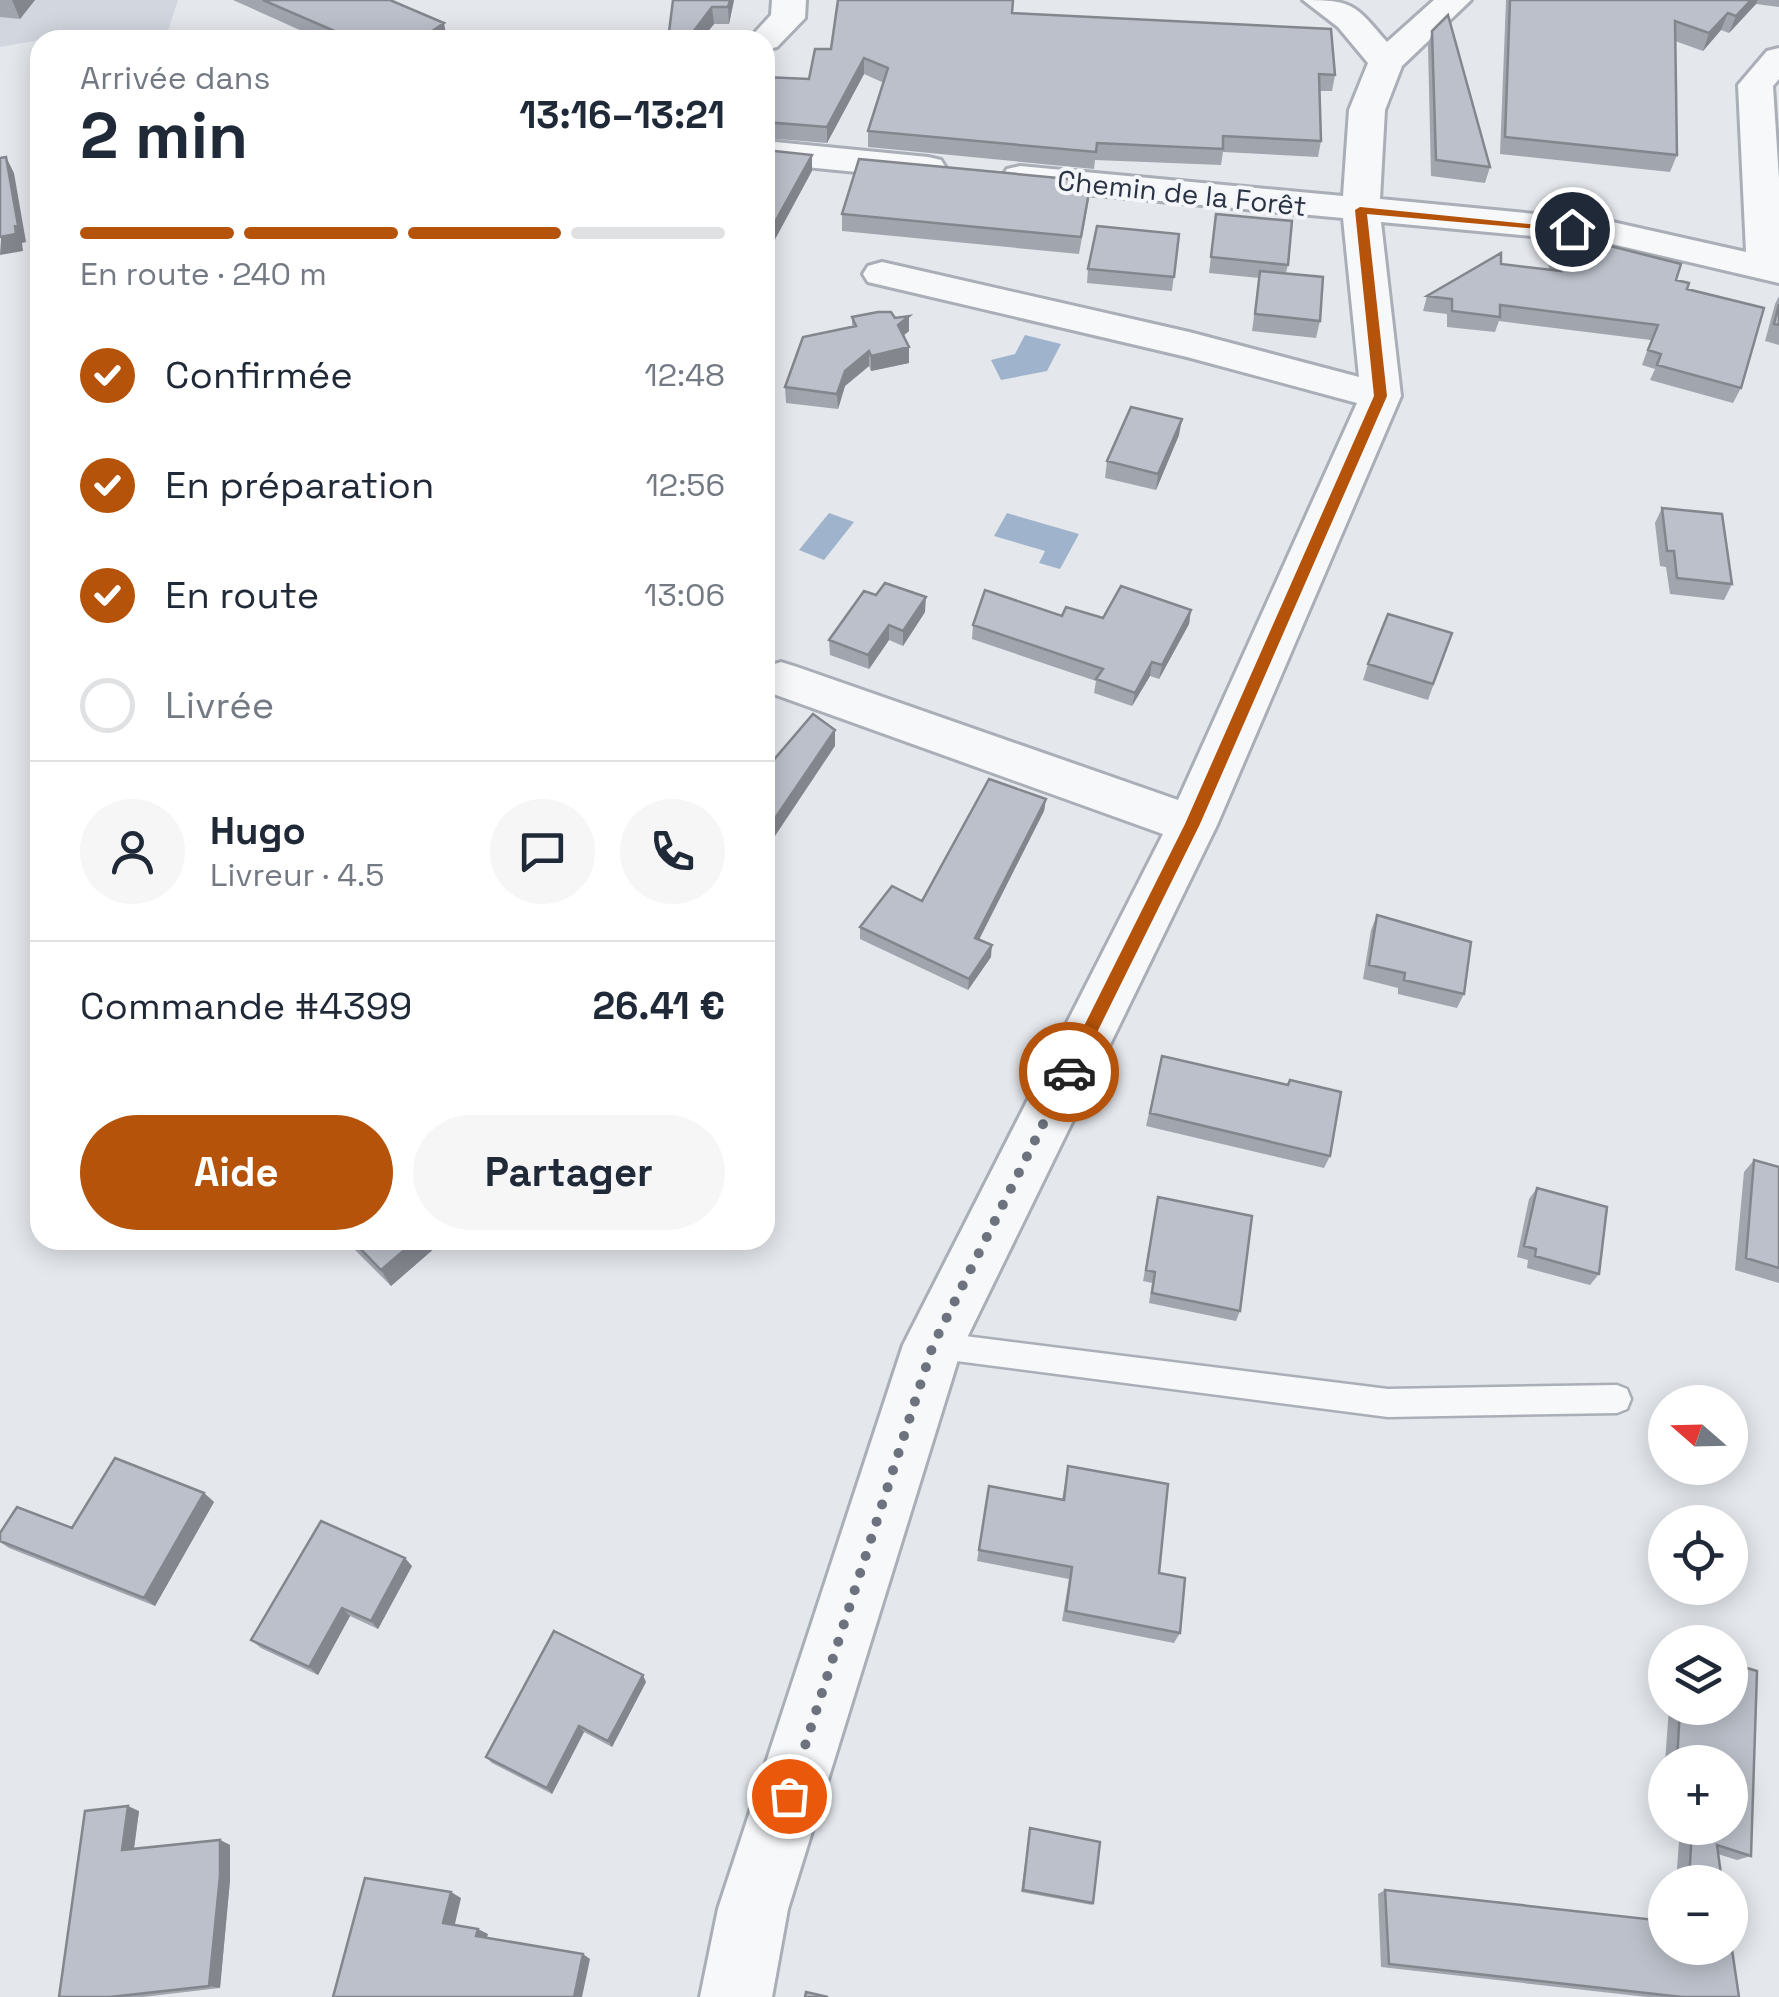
<!DOCTYPE html>
<html lang="fr">
<head>
<meta charset="utf-8">
<style>
  :root { --surface:#fff; --page:#f6f6f7; --text:#1f2937; --muted:#747a83; --line:#e0e1e3; --accent:#b45309 }
  body { margin:0; font-family:"Space Grotesk",sans-serif; background:var(--page); color:var(--text); height:100vh; display:flex; flex-direction:column; font-size:38px; white-space:nowrap }
  * { box-sizing:border-box; margin:0 }
  p { font-size:32px; color:var(--muted) }
  .icon { flex:none; width:55px; height:55px; fill:none; stroke:currentColor; stroke-width:2; stroke-linecap:round; stroke-linejoin:round }
  .map { position:relative; flex:1; overflow:hidden }
  .details { position:absolute; left:30px; top:30px; width:745px; height:1220px; display:flex; flex-direction:column; background:var(--surface); border-radius:30px; box-shadow:0 5px 25px #0003 }
  .details>* { flex:none }
  .needle { width:65px; rotate:290deg }
  .fabs { position:absolute; left:1648px; top:1385px; display:grid; gap:20px }
  .fabs a { display:grid; place-items:center; width:100px; height:100px; border-radius:50%; background:var(--surface); box-shadow:0 5px 25px #0003; font-size:50px }
  .pin { position:absolute; display:grid; place-items:center; width:85px; height:85px; color:#fff; margin:-42px; border:5px solid #fff; border-radius:50%; box-shadow:0 2px 10px #0007 }
  .courier { position:absolute; display:grid; place-items:center; width:100px; height:100px; margin:-50px; border:8px solid #b45309; border-radius:50%; background:#fff; color:#222; box-shadow:0 2px 12px #0007 }
  .overview em { font-style:normal; font-weight:800 }
  .overview div { display:flex; flex-direction:column-reverse }
  .overview { display:flex; align-items:center; justify-content:space-between; height:170px; padding:0 50px }
  h1 { font-size:65px; font-weight:800; line-height:75px }
  .bar { display:grid; grid-template-columns:repeat(4,1fr); gap:15px 10px; align-content:center; height:120px; padding:0 50px }
  .bar i { height:12px; border-radius:8px; background:var(--line) }
  .bar .current { background:var(--accent) }
  .bar p { grid-column:span 4 }
  .line { display:flex; align-items:center; gap:25px; padding:0 50px; border-top:2px solid var(--line) }
  .line div { flex:1 }
  .round { display:grid; place-items:center; flex:none; width:105px; height:105px; border-radius:52px; background:var(--page) }
  ol { padding:0 50px; list-style:none }
  li { display:flex; align-items:center; gap:30px; height:110px }
  li p { margin-inline-start:auto }
  li .icon { padding:10px; border-radius:50%; background:var(--accent); color:#fff; stroke-width:4 }
  li:last-child { color:var(--muted) }
  li i { width:55px; height:55px; border:5px solid var(--line); border-radius:50% }
  .primary-button { display:flex; gap:20px; margin-top:auto; padding:20px 50px }
  .primary-button a { flex:1; height:115px; border-radius:60px; background:var(--accent); color:#fff; font-size:40px; font-weight:800; line-height:115px; text-align:center }
  .primary-button a+a { background:var(--page); color:var(--text) }
  .map>svg:first-child { display:block }
</style>
</head>
<body>
<div class="map">
<svg width="1779" height="1997" viewBox="0 0 1779 1997">
  <rect width="100%" height="100%" fill="#e4e7ec"/>
  <path fill="#d2d6de" d="M0 0H178L165 40H40L0 47Z"/>
  <path fill="#9fb4cc" d="M1025 335 1061 344 1047 371 1001 380 991 360 1015 354Z
    M829 513 854 522 824 560 799 550Z
    M1007 513 1079 534 1060 569 1039 563 1045 551 994 536Z"/>
  <g fill="none" stroke-linecap="round" stroke-linejoin="round">
    <defs>
      <path id="lane" d="M933 1332 1388 1389 1617 1385 1627 1389 1631 1399 1627 1409 1617 1413 1388 1417 933 1358 923 1354 919 1345 923 1336Z"/>
      <path id="street" d="M772 0H806L805 18 777 47 765 50V40H748L771 15Z
        M1303 0C1354 0 1355 5 1387 42L1434 0H1471L1402 66 1385 110 1380 199 1608 221 1746 252 1738 85 1767 51 1779 48V79L1773 86 1779 179V283L1608 243 1381 222 1401 396 1217 825 961 1350 788 1909 772 1997H700L718 1909 903 1345 1163 834 765 691V667L781 662 797 667 1178 800 1357 403 1187 357 868 282 863 274 868 266 882 262 1189 332 1359 377 1343 218 1020 188 1007 185 1002 177 1007 169 1020 166 1343 196 1349 110 1368 63 1338 27Z
        M765 141 928 157 941 160 946 168 941 176 928 179 765 163Z"/>
    </defs>
    <use href="#lane" stroke="#a9aeb7" stroke-width="5"/>
    <use href="#street" stroke="#a9aeb7" stroke-width="6"/>
    <use href="#lane" fill="#f7f8fa" fill-rule="evenodd"/>
    <use href="#street" fill="#f7f8fa" fill-rule="evenodd"/>
  </g>
  <path fill="#a1a5ae" d="M0 0H35L20 19 0 17Z
    M233 0H390L447 39 322 40Z
    M673 0H734L729 24H714L701 40H668Z
    M1506 0H1779V7L1756 4 1729 33 1721 30 1703 51 1675 41 1677 155 1670 172 1500 154Z
    M1012 13 1335 75 1332 91H1319L1321 141 1318 157 1223 152 1221 165 1095 160 1094 169 868 147V131L884 83 864 74 827 143 765 138V77L809 79 831 49Z
    M1432 31 1490 167 1485 183 1431 176 1428 46Z
    M1089 198 1079 254 842 231V214Z
    M1216 214 1288 265 1286 273 1320 321 1316 338 1252 331 1259 278 1209 273Z
    M1547 230 1676 280 1687 289 1741 388 1733 403 1650 380 1655 369 1642 365 1651 340 1499 321 1495 332 1447 327V314L1423 311 1427 296 1501 264 1550 270 1542 246Z
    M1179 234 1172 291 1087 283 1088 269Z
    M1779 296V345L1765 341 1775 304Z
    M852 317 909 331 903 336 909 347V363L871 371 869 366 845 386 838 409 786 403 785 387 852 327Z
    M1179 435 1156 490 1105 478 1107 461Z
    M1662 508 1732 584 1724 600 1670 594 1666 567 1660 566 1655 523Z
    M1191 610 1189 624 1159 679 1150 676 1132 706 1094 693 1096 681 972 639 973 625 1062 616 1103 618Z
    M925 612 903 646 889 640 869 669 830 655 829 640Z
    M1452 633 1428 700 1363 680 1368 664Z
    M1046 799 1044 811 979 940 991 957 968 990 860 939V927L922 901Z
    M1377 915 1464 994 1457 1008 1398 994V988L1363 979 1371 930Z
    M1162 1056 1288 1085 1330 1156 1324 1168 1146 1126Z
    M1754 1160 1779 1167V1283L1735 1270 1744 1172Z
    M1537 1188 1599 1274 1590 1285 1527 1268 1528 1260 1517 1257 1529 1199Z
    M1158 1197 1240 1311 1236 1321 1149 1303 1152 1283 1143 1281Z
    M345 1240H444L391 1286Z
    M1068 1466 1159 1573 1180 1633 1174 1643 1062 1621 1069 1579 977 1561 989 1486 1062 1500Z
    M204 1493 214 1502 155 1606 9 1548 0 1542V1533L72 1528Z
    M412 1566 378 1629 350 1616 318 1675 261 1648 251 1640Z
    M646 1682 612 1747 584 1732 552 1794 492 1763 486 1757Z
    M1669 1708H1730L1751 1856 1737 1860 1718 1854 1722 1882H1676L1680 1828H1730V1762H1665Z
    M1665 1769V1808L1662 1807Z
    M139 1811 134 1849 220 1840 230 1845V1880L220 1988 143 1997H59Z
    M1030 1828 1093 1903 1092 1905 1021 1892Z
    M1385 1890 1660 1920 1657 1902 1665 1900V1948L1739 1997H1647L1381 1967 1378 1894Z"/>
  <path fill="#83868d" d="M12 0H35L20 19Z
    M730 0H734L729 24 728 7Z
    M1751 0H1758L1756 4 1729 33 1736 16Z
    M712 7 714 24 701 40H687Z
    M1728 13 1721 30 1703 51 1709 33Z
    M444 23 447 39 445 40H419Z
    M864 58V74L827 143V127Z
    M812 155V171L765 258V240Z
    M6 157 14 173 26 242 22 243 23 251 0 255Z
    M909 316V331L898 340V325Z
    M909 347V363L871 371V356Z
    M869 351V366L845 386 838 409 837 394 845 371Z
    M1182 419 1179 435 1156 490 1158 474Z
    M926 597 925 612 903 646V631Z
    M1191 610 1189 624 1159 679 1162 665Z
    M889 625V640L869 669 868 655Z
    M1152 662 1150 676 1132 706 1135 693Z
    M835 730V746L765 851V833Z
    M1046 799 1044 811 974 949 975 938Z
    M992 945 991 957 968 990 969 979Z
    M416 1240H444L391 1286 381 1270Z
    M204 1493 214 1502 155 1606 144 1598Z
    M405 1558 412 1566 378 1629 371 1621Z
    M342 1608 350 1616 318 1675 309 1667Z
    M643 1675 646 1682 612 1747 608 1741Z
    M579 1726 584 1732 552 1794 547 1788Z
    M128 1806 139 1811 133 1855 122 1850Z
    M220 1840 230 1845V1880L220 1988 209 1986Z
    M451 1892 461 1898 454 1928 443 1923Z
    M478 1929 488 1934 486 1941 476 1936Z
    M583 1954 590 1959 582 1997H574Z"/>
  <path fill="#bbc0ca" stroke="#83868d" stroke-width="2.5" d="M263 0H390L444 23 419 40H355Z
    M673 0H730L728 7H712L687 40H668Z
    M838 0H1013L1012 13 1331 29 1335 75 1319 74 1321 141 1223 136V149L1097 143 1096 152 868 131 888 68 864 58 827 127 765 122V77L809 79 815 49H831Z
    M1510 0H1751L1736 16 1728 13 1709 33 1675 21 1677 155 1505 137Z
    M1448 15 1490 167 1436 160 1432 31Z
    M765 150 812 155 765 240Z
    M6 157 18 225 15 226 16 234 0 237V158Z
    M859 159 1091 181 1081 237 842 214Z
    M1216 214 1292 221 1288 265 1211 257Z
    M1097 226 1179 234 1174 277 1088 269Z
    M1547 230 1681 264 1676 280 1689 283 1687 289 1764 308 1741 388 1657 365 1661 354 1648 350 1658 325 1500 305V317L1452 311V299L1427 296 1501 253V264L1561 271Z
    M1260 271 1323 277 1320 321 1255 314Z
    M1779 304V325L1774 324Z
    M878 312H891L895 318 909 316 898 325 909 347 871 356 869 351 845 371 837 394 785 387 803 337 856 326 852 317Z
    M1131 407 1182 419 1158 474 1107 461Z
    M1662 508 1722 514 1732 584 1677 578 1674 551H1667Z
    M885 583 926 597 903 631 889 625 868 655 829 640 864 591 876 595Z
    M1121 586 1191 610 1162 665 1152 662 1135 693 1096 679 1103 669 973 625 985 590 1062 616 1066 607 1103 618Z
    M1388 614 1452 633 1433 684 1368 664Z
    M813 714 835 730 765 833V770Z
    M989 779 1046 799 975 938 992 945 969 979 860 927 892 886 922 901Z
    M1377 915 1471 942 1464 994 1404 980 1405 973 1369 965Z
    M1162 1056 1288 1085 1290 1080 1341 1092 1330 1156 1150 1113Z
    M1754 1160 1779 1167V1268L1746 1258Z
    M1537 1188 1607 1207 1599 1274 1535 1256 1536 1249 1524 1246Z
    M1158 1197 1252 1216 1240 1311 1152 1293 1155 1272 1146 1270Z
    M352 1240H416L381 1270Z
    M115 1458 204 1493 144 1598 0 1541V1533L17 1507 72 1528Z
    M1068 1466 1168 1484 1159 1573 1185 1578 1180 1633 1066 1611 1072 1567 979 1550 989 1486 1064 1500Z
    M321 1521 405 1558 371 1621 342 1608 309 1667 251 1640Z
    M554 1631 643 1675 608 1741 579 1726 547 1788 486 1757Z
    M1730 1663 1757 1671 1751 1856 1717 1845 1722 1882H1689L1692 1828H1730V1762H1677L1680 1708H1730Z
    M128 1806 122 1850 220 1840V1876L209 1986 110 1997H59L85 1811Z
    M1030 1828 1100 1842 1093 1903 1023 1890Z
    M365 1878 451 1892 443 1923 478 1929 476 1936 583 1954 574 1997H333Z
    M1385 1890 1665 1921V1948H1730V1936L1739 1997H1682L1389 1964Z
    M806 1992 828 1997H805Z"/>
  <path fill="#b45309" d="M1360 207 1578 229 1572 232 1367 214 1387 396 1200 824 1075 1077 1069 1079 1061 1072 1185 824 1374 396 1355 210Z"/>
  <g fill="none" stroke-linecap="round" stroke-linejoin="round">
    <path stroke="#6c737f" stroke-width="10" stroke-dasharray="0 18" d="M789 1796 933 1345 1069 1072"/>
  </g>
  <g text-anchor="middle" stroke-width="8" stroke-linejoin="round" paint-order="stroke">
    <g font-size="28" fill="#2b3445" stroke="#f4f6f9">
      <text transform="translate(1182 193) rotate(6)" y="10">Chemin de la Forêt</text>
    </g>
  </g>
</svg>
<div class="fabs">
<a><svg class="needle" viewBox="-14 -14 28 28"><path d="M0-13l5 13h-10z" fill="#e53935"/><path d="M0 13l5-13h-10z" fill="#747a83"/></svg></a>
<a><svg class="icon" aria-label="locate" viewBox="0 0 24 24"><circle cx="12" cy="12" r="6"/><path d="M12 2v4M12 18v4M2 12h4M18 12h4"/></svg></a>
<a><svg class="icon" aria-label="layers" viewBox="0 0 24 24"><path d="M12 4l9 5-9 5-9-5zM3 14l9 5 9-5"/></svg></a>
<a>+</a>
<a>−</a>
</div>
<div class="pin" style="left:789px;top:1796px;background:#ea580c"><svg class="icon" aria-label="bag" viewBox="0 0 24 24"><path d="M5 8h14l-1 12H6zM9 8a3 3 0 0 1 6 0"/></svg></div>
<div class="pin" style="left:1572px;top:229px;background:#1f2937"><svg class="icon" aria-label="home" viewBox="0 0 24 24"><path d="M3 11l9-7 9 7M6 9v11h12V9"/></svg></div>
<div class="courier" style="left:1069px;top:1072px"><svg class="icon" aria-label="car" viewBox="0 0 24 24"><path d="M5 17H2v-5l4-1 3-4h7l3 4 3 1v5h-3M9 17h6M6 11h13"/><circle cx="7" cy="17" r="2"/><circle cx="17" cy="17" r="2"/></svg></div>
<section class="details">
<div class="overview"><div><h1>2 min</h1><p>Arrivée dans</p></div><em>13:16–13:21</em></div>
<div class="bar"><i class="current"></i><i class="current"></i><i class="current"></i><i></i><p>En route · 240 m</p></div>
<ol>
<li><svg class="icon" aria-label="check" viewBox="0 0 24 24"><path d="M5 12l5 5 9-10"/></svg>Confirmée<p>12:48</p></li>
<li><svg class="icon" aria-label="check" viewBox="0 0 24 24"><path d="M5 12l5 5 9-10"/></svg>En préparation<p>12:56</p></li>
<li><svg class="icon" aria-label="check" viewBox="0 0 24 24"><path d="M5 12l5 5 9-10"/></svg>En route<p>13:06</p></li>
<li><i></i>Livrée</li>
</ol>
<div class="line" style="height:180px"><a class="round"><svg class="icon" aria-label="person" viewBox="0 0 24 24"><circle cx="12" cy="8" r="4"/><path d="M4 21q1-7 8-7t8 7"/></svg></a><div><b>Hugo</b><p>Livreur · 4.5</p></div><a class="round"><svg class="icon" aria-label="chat" viewBox="0 0 24 24"><path d="M4 5h16v11H9l-5 4z"/></svg></a><a class="round"><svg class="icon" aria-label="phone" viewBox="0 0 24 24"><path d="M5 4h4l2 5-3 2q2 4 5 5l2-3 5 2v4C11 20 4 13 5 4z"/></svg></a></div>
<div class="line" style="height:130px"><div>Commande #4399</div><b>26.41 €</b></div>
<div class="primary-button"><a>Aide</a><a>Partager</a></div>
</section>
</div>
</body>
</html>
